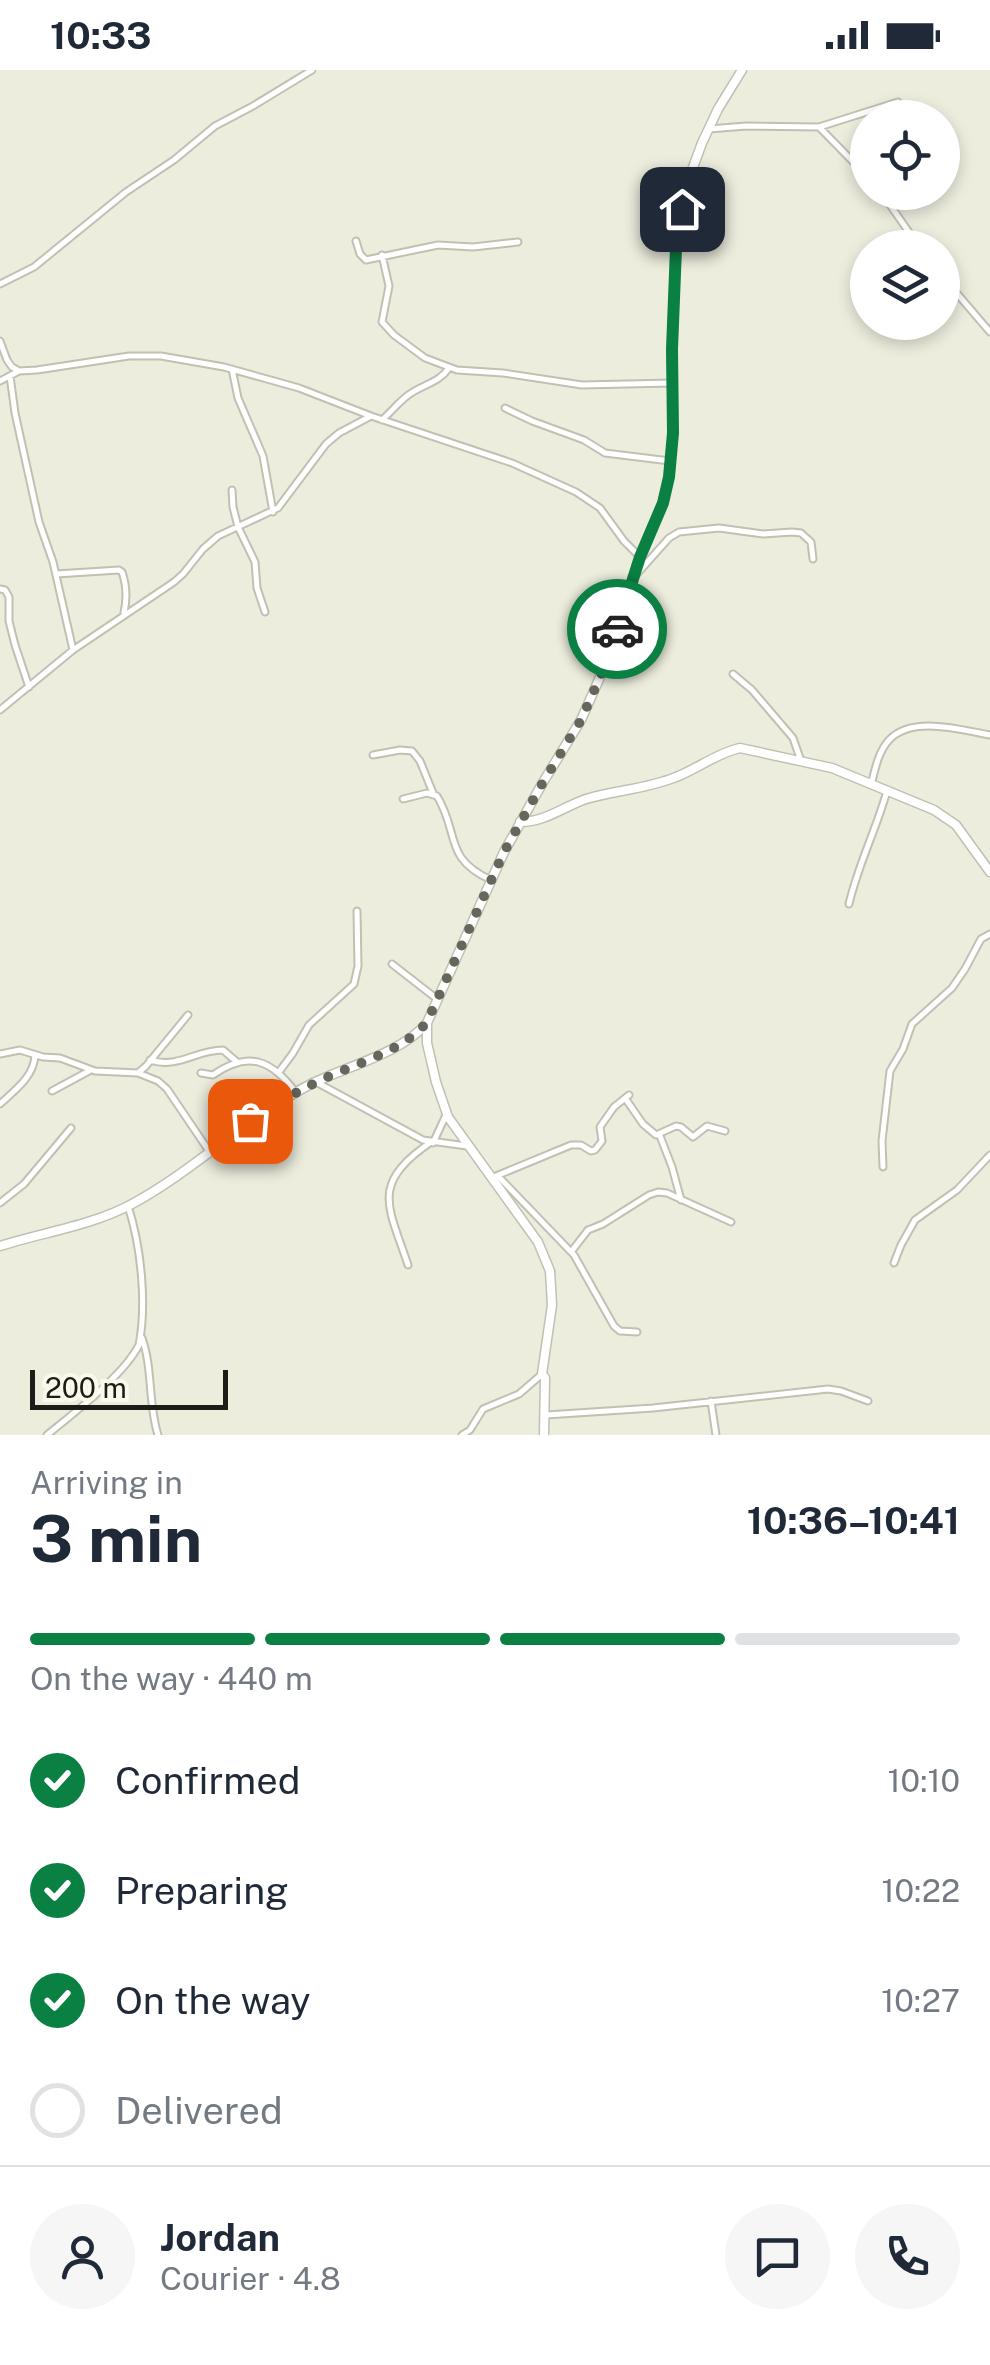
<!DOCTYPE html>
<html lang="en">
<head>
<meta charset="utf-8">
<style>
  :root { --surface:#fff; --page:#f6f6f7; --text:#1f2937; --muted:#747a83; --line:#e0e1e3; --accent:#0b8043 }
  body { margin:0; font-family:"Public Sans",sans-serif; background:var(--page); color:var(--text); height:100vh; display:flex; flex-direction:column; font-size:38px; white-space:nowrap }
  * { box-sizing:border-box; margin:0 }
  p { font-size:32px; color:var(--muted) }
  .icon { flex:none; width:55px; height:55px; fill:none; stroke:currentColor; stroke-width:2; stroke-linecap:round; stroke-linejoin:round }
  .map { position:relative; height:1365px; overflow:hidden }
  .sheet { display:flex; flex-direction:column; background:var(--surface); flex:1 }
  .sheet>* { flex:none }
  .buttons { position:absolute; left:850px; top:30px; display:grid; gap:20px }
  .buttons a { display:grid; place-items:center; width:110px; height:110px; border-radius:50%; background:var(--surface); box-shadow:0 5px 15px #0003; font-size:50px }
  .scale { position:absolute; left:30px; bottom:25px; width:198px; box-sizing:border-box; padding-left:10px; border:5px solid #1c1d17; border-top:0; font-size:28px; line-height:35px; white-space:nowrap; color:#1c1d17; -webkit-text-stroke:8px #f9faeb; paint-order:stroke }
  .pin { position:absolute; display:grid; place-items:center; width:85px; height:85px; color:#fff; margin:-42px; border-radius:20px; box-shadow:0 5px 15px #0006 }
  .courier { position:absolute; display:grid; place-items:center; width:100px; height:100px; margin:-50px; border:8px solid #0b8043; border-radius:50%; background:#fff; color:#222; box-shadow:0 2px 12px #0007 }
  .summary em { font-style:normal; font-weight:700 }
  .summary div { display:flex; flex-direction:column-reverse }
  .summary { display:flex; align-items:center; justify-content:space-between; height:170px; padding:0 30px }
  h1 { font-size:65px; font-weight:700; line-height:75px }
  .bar { display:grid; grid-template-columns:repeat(4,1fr); gap:15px 10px; align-content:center; height:120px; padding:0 30px }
  .bar i { height:12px; border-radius:8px; background:var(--line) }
  .bar .current { background:var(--accent) }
  .bar p { grid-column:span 4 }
  .line { display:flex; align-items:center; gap:25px; padding:0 30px; border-top:2px solid var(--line) }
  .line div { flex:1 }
  .round { display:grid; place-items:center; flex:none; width:105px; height:105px; border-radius:52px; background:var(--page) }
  ol { padding:0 30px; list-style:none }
  li { display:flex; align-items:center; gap:30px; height:110px }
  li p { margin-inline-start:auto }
  li .icon { padding:10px; border-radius:50%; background:var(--accent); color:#fff; stroke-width:4 }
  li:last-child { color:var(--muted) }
  li i { width:55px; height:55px; border:5px solid var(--line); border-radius:50% }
  .status { display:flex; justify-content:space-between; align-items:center; height:70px; padding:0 50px; background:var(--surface); direction:ltr }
  .status svg { height:28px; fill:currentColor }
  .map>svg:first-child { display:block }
</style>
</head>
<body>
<div class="status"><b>10:33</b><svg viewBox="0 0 49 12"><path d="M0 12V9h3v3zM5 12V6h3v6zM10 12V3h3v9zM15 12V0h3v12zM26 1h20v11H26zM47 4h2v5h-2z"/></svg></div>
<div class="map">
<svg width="990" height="1365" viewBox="0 0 990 1365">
  <rect width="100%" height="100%" fill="#eceddd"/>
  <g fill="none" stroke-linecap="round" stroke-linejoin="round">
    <defs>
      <path id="street" d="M819 57 868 107
        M709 59 746 56 819 57 898 32
        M881 122 920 178
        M356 171 360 184 366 190 438 175 473 177 518 172
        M382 185 389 216 382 252 394 265 425 288 457 300 503 303 582 315 672 313
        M942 206 990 262
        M0 214 34 197 126 122 174 90 215 56 253 36 312 0
        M0 271 7 290 12 297 19 301 37 300 129 286H161L224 297 299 318 371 346 512 393 576 422 600 438 624 471 640 487
        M232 299 238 328 263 386 273 442
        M10 306 15 343 39 452 53 492 73 580
        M0 311 19 301
        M505 338 532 351 584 370 605 383 670 391
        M382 350C391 342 398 333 407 326 422 314 438 314 449 298
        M232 420 233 437 238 457 255 492 257 518 265 542
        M56 504 119 500 122 502C127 516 127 529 124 543
        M636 505 669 468 679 462 719 458 763 464 792 462 801 463 811 472 813 489
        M0 519 5 520 9 527V551L15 575 29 617
        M733 604 752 620 793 668 801 691
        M0 640 73 580 174 512 183 504 203 479 218 466 278 438 326 374 339 363 371 346
        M373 685 400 680 412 681 420 691 433 723
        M871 715C875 700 878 682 889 670 912 645 961 660 990 665
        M403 729 427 723 437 726C460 764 443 788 491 810
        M849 834C858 795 876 760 887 721
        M392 894 437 929
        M0 984 20 980 43 987 60 988 95 1001 138 1003 158 1011 167 1019 209 1081
        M150 990C179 999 195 980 223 980L237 992
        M279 1002 293 983 309 955 354 914 358 896 357 841
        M138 1003 146 996 188 945
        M201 1003 213 1005C249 980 272 990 296 1023
        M316 1012 423 1070 467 1076
        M52 1021 89 1001
        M625 1028 643 1054 656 1065 676 1056 681 1057 693 1067 707 1056 725 1061
        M0 1034C15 1020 34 1007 35 985
        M660 1066 672 1097 681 1130
        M433 1073 446 1045
        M883 1097 882 1071 890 1001 903 979 912 954 952 918 965 899 981 869 990 864
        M496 1106 571 1075H581L591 1081 595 1080 602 1071 600 1057 614 1037 629 1025
        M498 1106 574 1185 614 1256 620 1261 637 1262
        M0 1133 24 1114 71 1058
        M571 1182 588 1160 603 1154 649 1125 658 1122 667 1123 731 1152
        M894 1193 901 1175 915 1150 957 1120 990 1085
        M408 1195C388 1135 370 1114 431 1072
        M142 1268C153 1299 148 1334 158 1365
        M711 1331 716 1365
        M546 1345 653 1338 828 1319 841 1321 868 1331
        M47 1365C75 1342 123 1306 139 1275 147 1233 141 1176 128 1136
        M462 1365 470 1360 483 1339 519 1324 541 1305"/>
      <path id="secondary" d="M520 752C545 752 563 737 586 729 616 720 647 719 676 707 697 699 717 683 740 678L832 698 934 740 956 755 990 802
        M0 1176C44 1162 91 1156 132 1134 195 1100 247 1047 311 1014 347 996 400 984 426 954
        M544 1365 545 1308 542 1304 552 1235 550 1201 538 1172 448 1047 436 1012 427 973V953L504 782 542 714 581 650 608 589 640 487 663 433 669 407 673 363 672 279 676 178 685 119 702 73 718 39 742 0"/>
    </defs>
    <use href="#street" stroke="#c0c1b2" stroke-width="9"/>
    <use href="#secondary" stroke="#c0c1b2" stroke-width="11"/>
    <use href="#street" stroke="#fff" stroke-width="5"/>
    <use href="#secondary" stroke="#fff" stroke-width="8"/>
  </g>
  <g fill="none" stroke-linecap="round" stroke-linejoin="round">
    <path stroke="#65665c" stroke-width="10" stroke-dasharray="0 18" d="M250 1051C271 1039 290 1025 311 1015 348 995 399 985 427 952L504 782 542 714 581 650 608 589 617 559"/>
    <path stroke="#0b8043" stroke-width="12" d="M617 559 640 487 663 433 669 407 673 363 672 279 676 178 682 139"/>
  </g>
</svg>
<div class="buttons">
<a><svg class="icon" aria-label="locate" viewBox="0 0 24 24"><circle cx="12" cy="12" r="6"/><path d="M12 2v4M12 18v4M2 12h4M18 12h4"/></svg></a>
<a><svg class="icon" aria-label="layers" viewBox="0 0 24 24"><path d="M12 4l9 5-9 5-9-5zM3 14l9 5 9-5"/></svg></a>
</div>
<div class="scale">200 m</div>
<div class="pin" style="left:250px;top:1051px;background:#ea580c"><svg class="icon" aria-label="bag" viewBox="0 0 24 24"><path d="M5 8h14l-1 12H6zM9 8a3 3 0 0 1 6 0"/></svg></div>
<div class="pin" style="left:682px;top:139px;background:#1f2937"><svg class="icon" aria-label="home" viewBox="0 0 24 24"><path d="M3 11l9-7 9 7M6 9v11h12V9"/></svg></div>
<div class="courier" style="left:617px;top:559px"><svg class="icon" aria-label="car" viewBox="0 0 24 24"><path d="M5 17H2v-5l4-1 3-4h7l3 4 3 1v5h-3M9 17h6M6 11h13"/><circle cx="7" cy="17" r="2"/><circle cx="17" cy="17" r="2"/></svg></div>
</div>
<section class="sheet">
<div class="summary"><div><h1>3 min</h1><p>Arriving in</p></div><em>10:36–10:41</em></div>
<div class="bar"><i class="current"></i><i class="current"></i><i class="current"></i><i></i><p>On the way · 440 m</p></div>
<ol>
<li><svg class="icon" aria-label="check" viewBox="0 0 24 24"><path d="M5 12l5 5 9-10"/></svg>Confirmed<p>10:10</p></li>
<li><svg class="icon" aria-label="check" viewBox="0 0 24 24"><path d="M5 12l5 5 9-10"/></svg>Preparing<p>10:22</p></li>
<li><svg class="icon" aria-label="check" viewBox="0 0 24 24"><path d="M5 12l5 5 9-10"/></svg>On the way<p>10:27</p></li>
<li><i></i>Delivered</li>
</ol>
<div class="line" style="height:180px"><a class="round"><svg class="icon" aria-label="person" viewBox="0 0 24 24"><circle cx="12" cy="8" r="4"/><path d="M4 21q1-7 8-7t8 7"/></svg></a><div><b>Jordan</b><p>Courier · 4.8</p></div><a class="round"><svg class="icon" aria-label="chat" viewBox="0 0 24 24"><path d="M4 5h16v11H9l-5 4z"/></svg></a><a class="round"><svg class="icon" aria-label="phone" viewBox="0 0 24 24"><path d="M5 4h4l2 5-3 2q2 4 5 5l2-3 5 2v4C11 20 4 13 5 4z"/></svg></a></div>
</section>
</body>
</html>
